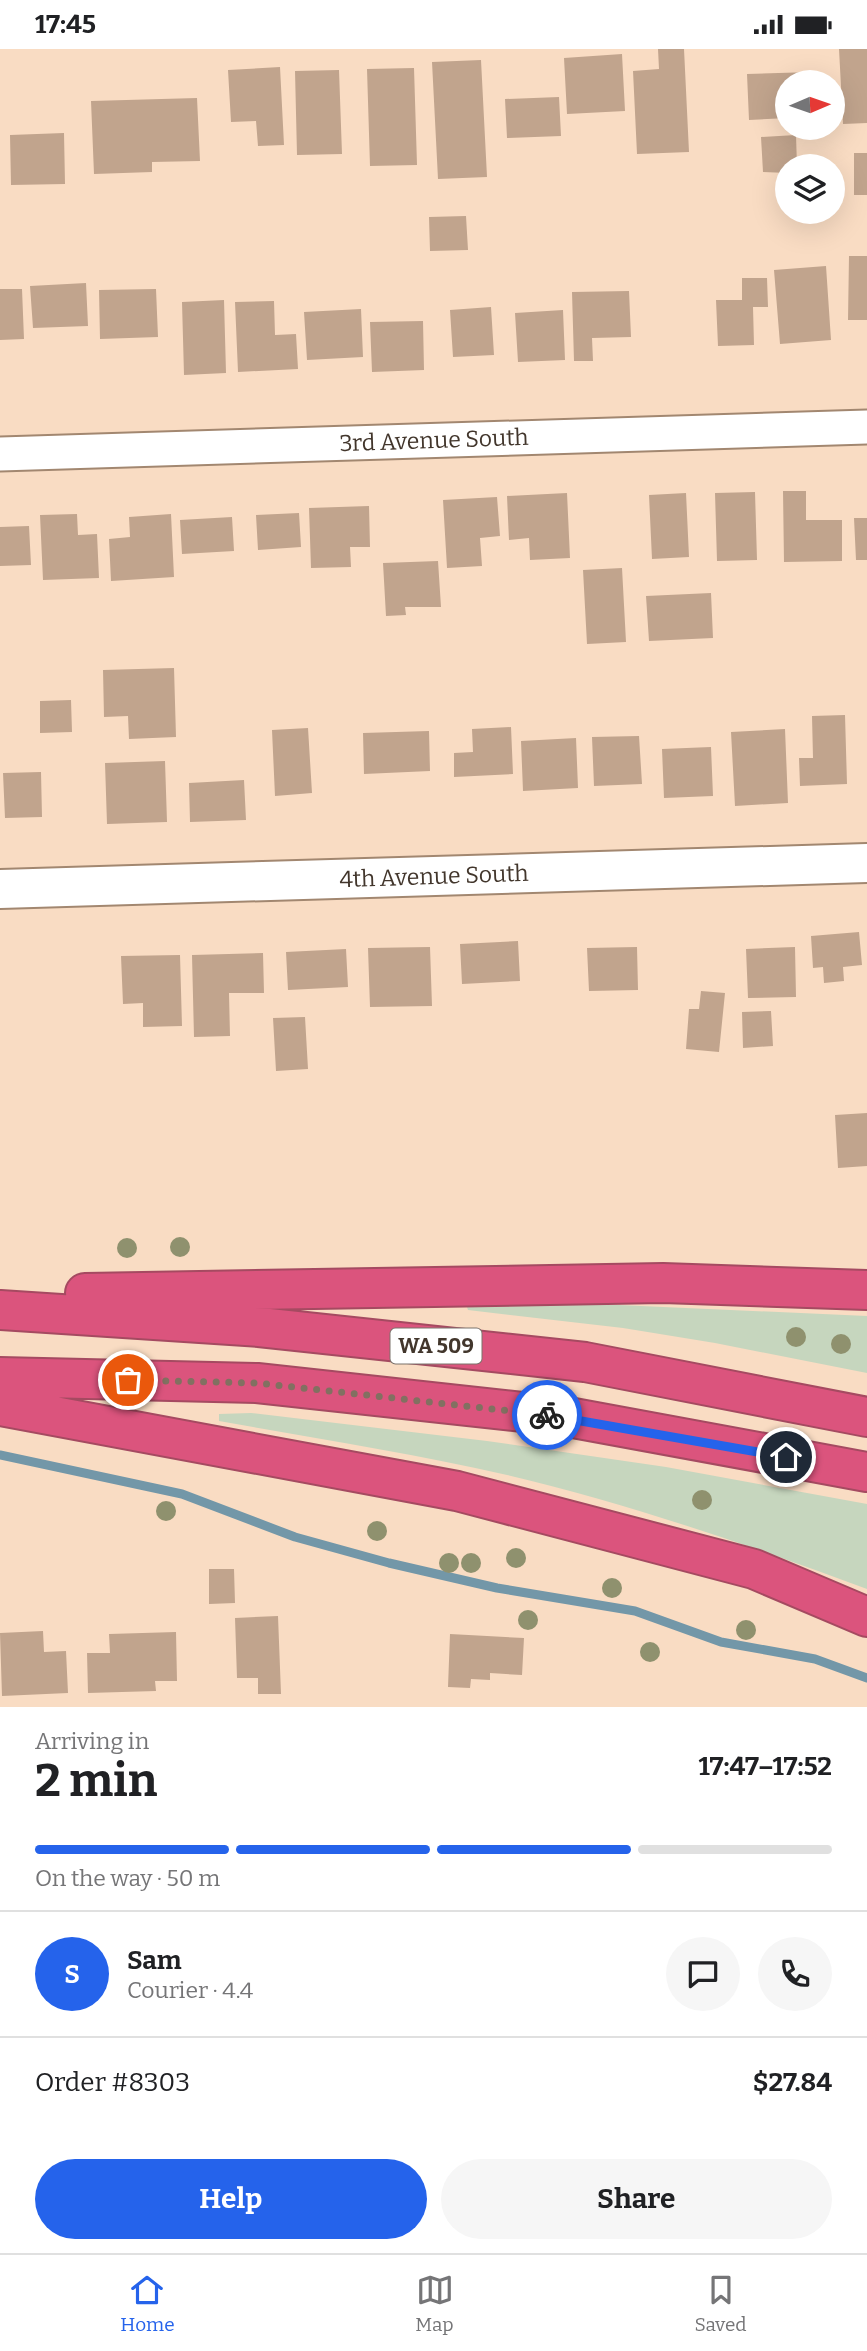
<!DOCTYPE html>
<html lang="en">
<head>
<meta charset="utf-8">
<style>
  :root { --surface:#fff; --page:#f6f6f6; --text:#202124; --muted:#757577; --line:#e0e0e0; --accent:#2563eb }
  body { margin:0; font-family:Bitter,serif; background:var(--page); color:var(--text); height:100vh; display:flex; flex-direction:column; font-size:26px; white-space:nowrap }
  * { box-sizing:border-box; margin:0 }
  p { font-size:23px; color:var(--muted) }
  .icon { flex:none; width:38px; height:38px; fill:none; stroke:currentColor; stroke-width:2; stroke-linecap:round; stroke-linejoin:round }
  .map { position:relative; height:1658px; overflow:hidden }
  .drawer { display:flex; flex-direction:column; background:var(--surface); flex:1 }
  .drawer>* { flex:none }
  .needle { width:46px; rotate:88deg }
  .tools { position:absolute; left:775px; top:21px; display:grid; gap:14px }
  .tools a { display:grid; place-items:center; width:70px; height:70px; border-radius:50%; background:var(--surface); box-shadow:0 7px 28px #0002; font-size:35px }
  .pin { position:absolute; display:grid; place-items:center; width:60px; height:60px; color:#fff; margin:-30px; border:4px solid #fff; border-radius:50%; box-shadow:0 2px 7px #0007 }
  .courier { position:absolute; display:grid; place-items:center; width:70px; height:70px; margin:-35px; border:5px solid #2563eb; border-radius:50%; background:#fff; color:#222; box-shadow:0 2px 9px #0007 }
  .summary em { font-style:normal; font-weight:700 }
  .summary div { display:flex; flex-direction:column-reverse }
  .summary { display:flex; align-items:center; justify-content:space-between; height:119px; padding:0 35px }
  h1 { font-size:46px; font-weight:700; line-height:52px }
  .bar { display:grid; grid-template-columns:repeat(4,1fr); gap:10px 7px; align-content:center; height:84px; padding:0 35px }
  .bar i { height:9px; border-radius:5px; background:var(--line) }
  .bar .current { background:var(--accent) }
  .bar p { grid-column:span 4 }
  .line { display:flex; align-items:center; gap:18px; padding:0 35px; border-top:2px solid var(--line) }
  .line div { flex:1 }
  .round { display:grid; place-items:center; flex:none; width:74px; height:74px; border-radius:37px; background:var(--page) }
  .cta { display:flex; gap:14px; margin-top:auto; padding:14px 35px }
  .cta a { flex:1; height:80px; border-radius:42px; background:var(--accent); color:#fff; font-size:28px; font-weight:700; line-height:80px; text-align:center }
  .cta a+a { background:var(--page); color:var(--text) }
  .status { display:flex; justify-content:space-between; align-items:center; height:49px; padding:0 35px; background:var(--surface); direction:ltr }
  .status svg { height:19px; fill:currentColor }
  .menu { display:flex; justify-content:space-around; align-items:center; height:98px; border-top:2px solid var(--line); background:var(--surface); font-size:19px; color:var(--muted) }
  .menu a { display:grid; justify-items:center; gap:4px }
  .menu .current { color:var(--accent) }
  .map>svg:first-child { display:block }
</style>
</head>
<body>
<div class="status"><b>17:45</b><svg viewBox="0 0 49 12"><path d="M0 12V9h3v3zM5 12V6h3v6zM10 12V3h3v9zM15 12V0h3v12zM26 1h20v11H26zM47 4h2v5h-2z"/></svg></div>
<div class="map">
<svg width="867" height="1658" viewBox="0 0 867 1658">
  <rect width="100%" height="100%" fill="#f9dcc3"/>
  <path fill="#c6d6be" d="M465 1252H529L867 1267V1324L715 1294 623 1279 468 1261Z
    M251 1364 487 1392 666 1418 867 1455V1540C749 1496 629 1455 507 1426 411 1404 315 1389 219 1372V1365Z"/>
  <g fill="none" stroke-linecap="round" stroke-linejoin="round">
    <path stroke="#7397a8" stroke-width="9" d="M0 1406 182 1445 295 1488 389 1514 497 1539 635 1562 721 1593 815 1610 867 1629"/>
  </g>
  <path fill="#c1a48d" d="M658 0H684L689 103 637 105 633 22 659 20Z
    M839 0H867V74L843 75Z
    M622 5 625 62 567 65 564 9Z
    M481 11 487 128 438 130 432 13Z
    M280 18 284 96 258 97 256 72 231 73 228 21Z
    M414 19 417 116 370 117 367 20Z
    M339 21 342 105 297 106 295 22Z
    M812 23 813 33H788V69L749 71 747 25Z
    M559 48 561 87 507 89 505 50Z
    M197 49 200 112 152 113V123L94 125 91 52Z
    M64 84 65 135 11 136 10 86Z
    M796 86 797 117H788V124L763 123 761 88Z
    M854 104H867V146H854Z
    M466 167 468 201 430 202 429 168Z
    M849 207H867V271H848Z
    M826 217 831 291 780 295 774 221Z
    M742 229H767L768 258H753L754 296 718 297 716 251H742Z
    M86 234 88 277 33 279 30 237Z
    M0 240H22L24 290 0 291Z
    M156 240 158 288 100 290 99 241Z
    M629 242 631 288 592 289 593 312H574L572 243Z
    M224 251 226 324 184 326 182 253Z
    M274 252 275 286 296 285 298 320 238 323 235 253Z
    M491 258 494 306 453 308 450 261Z
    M361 260 363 308 307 311 304 263Z
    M563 261 565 311 518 313 515 264Z
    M423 272 424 321 372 323 370 273Z
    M783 442H806V471H842V512L784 513Z
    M755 443 757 511 717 512 715 444Z
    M567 444 570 509 530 511 529 489 509 491 507 447Z
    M686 444 689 508 652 510 649 446Z
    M497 448 500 487 480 489 482 517 447 519 443 451Z
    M369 457 370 498H350L351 518 311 519 309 459Z
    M299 464 301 498 258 501 256 466Z
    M77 465 78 486 97 485 99 529 43 531 40 466Z
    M171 465 174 528 111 532 109 490 130 488 129 468Z
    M232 468 234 502 182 505 180 471Z
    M854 469H867V511H856Z
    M29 477 31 516 0 517V478Z
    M438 512 441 558H405L406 566 386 567 383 514Z
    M622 519 626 593 587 595 583 521Z
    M711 544 713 589 649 592 646 547Z
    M174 619 176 688 129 690 128 667 104 668 103 621Z
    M71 651 72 683 40 684V652Z
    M845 666 847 735 800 737 799 709H813L812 667Z
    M511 678 513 725 454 728V704L473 703 472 680Z
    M308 679 312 744 275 747 272 681Z
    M785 680 788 754 735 757 731 683Z
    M429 682 430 722 364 725 363 684Z
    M639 687 642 735 594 737 592 688Z
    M576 689 578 739 523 742 521 692Z
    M711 698 713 747 664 749 662 700Z
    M165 712 167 773 107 775 105 714Z
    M41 723 42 768 5 769 3 724Z
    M244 731 246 771 190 773 189 734Z
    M859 883 862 916 843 918 844 932 824 934 823 918 813 919 811 887Z
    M518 892 520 932 462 935 460 895Z
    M430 898 432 957 370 958 368 899Z
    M637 898 638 941 589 942 587 899Z
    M795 898 796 948 748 949 746 900Z
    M346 900 348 938 288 941 286 903Z
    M263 904 264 944H229L230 987 194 988 192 906Z
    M180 906 182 977 143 978V954L123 955 121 907Z
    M701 942 725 944 719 1003 686 1000 689 960H699Z
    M771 962 773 997 743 999 742 963Z
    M305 968 308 1020 276 1022 273 969Z
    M867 1064V1117L838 1119 835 1066Z
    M209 1520H234L235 1554 209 1555Z
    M278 1567 281 1645H258V1629H237L235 1569Z
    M43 1582 44 1603 66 1602 68 1644 2 1647 0 1584Z
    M176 1583 177 1632H155L156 1642 88 1644 87 1604H110L109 1585Z
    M450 1585 524 1589 522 1626 490 1624V1631L471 1630 470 1639 448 1638Z"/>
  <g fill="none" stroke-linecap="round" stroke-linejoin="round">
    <defs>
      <path id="street" d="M0 405 867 378"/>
      <path id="secondary" d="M0 840 867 814"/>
      <path id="highway" d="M85 1244 663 1234 867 1241
        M0 1261 259 1278 585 1313 867 1368
        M0 1328 257 1334 568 1368 867 1423
        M0 1357 457 1442 754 1520 867 1568"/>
    </defs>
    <use href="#street" stroke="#a28770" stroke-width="37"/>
    <use href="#secondary" stroke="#a28770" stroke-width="42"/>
    <use href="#highway" stroke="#a54a61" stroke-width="42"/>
    <use href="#street" stroke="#fff" stroke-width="33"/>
    <use href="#secondary" stroke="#fff" stroke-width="38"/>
    <use href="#highway" stroke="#db547d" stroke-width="38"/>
  </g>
  <g fill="#8f916e">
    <circle cx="180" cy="1198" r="10"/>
    <circle cx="127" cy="1199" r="10"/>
    <circle cx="796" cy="1288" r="10"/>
    <circle cx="841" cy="1295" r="10"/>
    <circle cx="702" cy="1451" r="10"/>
    <circle cx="166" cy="1462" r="10"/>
    <circle cx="377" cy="1482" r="10"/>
    <circle cx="516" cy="1509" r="10"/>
    <circle cx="449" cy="1514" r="10"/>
    <circle cx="471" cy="1514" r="10"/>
    <circle cx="612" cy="1539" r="10"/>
    <circle cx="528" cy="1571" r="10"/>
    <circle cx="746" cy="1581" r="10"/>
    <circle cx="650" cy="1603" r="10"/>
  </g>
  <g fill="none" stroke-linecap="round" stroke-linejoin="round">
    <path stroke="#827061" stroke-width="7" stroke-dasharray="0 12.6" d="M128 1331 257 1334 547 1366"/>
    <path stroke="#2563eb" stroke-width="9" d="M547 1366 786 1408"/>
  </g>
  <g text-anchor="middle" stroke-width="7" stroke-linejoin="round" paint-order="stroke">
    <rect fill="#fff" stroke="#7b726b" stroke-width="2" x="390.5" y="1279.5" width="91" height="35" rx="5"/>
    <g font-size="21" font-weight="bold" fill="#42362c">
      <text x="436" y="1304">WA 509</text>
    </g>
    <g font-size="23" fill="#42362c" stroke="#fff">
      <text transform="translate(434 391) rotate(-2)" y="8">3rd Avenue South</text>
      <text transform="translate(434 827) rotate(-2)" y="8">4th Avenue South</text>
    </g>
  </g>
</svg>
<div class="tools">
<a><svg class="needle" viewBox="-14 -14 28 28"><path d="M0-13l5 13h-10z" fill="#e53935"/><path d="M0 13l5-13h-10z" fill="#757577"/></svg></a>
<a><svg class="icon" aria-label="layers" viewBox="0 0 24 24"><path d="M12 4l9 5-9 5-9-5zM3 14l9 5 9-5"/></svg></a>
</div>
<div class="pin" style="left:128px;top:1331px;background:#ea580c"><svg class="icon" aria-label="bag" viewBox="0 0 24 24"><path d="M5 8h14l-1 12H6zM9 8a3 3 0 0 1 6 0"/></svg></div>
<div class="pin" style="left:786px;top:1408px;background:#1f2937"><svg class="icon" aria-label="home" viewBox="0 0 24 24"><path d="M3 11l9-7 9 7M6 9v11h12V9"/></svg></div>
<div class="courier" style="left:547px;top:1366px"><svg class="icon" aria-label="bike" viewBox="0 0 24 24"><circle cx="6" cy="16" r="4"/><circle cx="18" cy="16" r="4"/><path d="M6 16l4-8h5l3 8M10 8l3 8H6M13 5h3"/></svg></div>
</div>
<section class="drawer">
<div class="summary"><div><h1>2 min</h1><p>Arriving in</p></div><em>17:47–17:52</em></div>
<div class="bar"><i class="current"></i><i class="current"></i><i class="current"></i><i></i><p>On the way · 50 m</p></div>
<div class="line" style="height:126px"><b class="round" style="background:var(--accent);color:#fff">S</b><div><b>Sam</b><p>Courier · 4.4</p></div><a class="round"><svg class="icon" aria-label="chat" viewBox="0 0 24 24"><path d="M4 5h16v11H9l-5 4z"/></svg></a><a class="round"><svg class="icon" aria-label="phone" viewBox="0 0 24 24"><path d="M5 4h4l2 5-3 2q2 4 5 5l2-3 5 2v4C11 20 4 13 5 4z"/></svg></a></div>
<div class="line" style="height:91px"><div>Order #8303</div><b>$27.84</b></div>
<div class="cta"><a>Help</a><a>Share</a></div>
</section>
<nav class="menu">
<a class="current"><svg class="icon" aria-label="home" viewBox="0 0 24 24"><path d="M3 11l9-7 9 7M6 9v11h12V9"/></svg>Home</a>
<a><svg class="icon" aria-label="map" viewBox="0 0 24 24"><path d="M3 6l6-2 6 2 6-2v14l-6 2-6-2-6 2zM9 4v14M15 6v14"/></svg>Map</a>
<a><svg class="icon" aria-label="saved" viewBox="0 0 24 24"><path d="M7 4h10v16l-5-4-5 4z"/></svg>Saved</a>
</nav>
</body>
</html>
